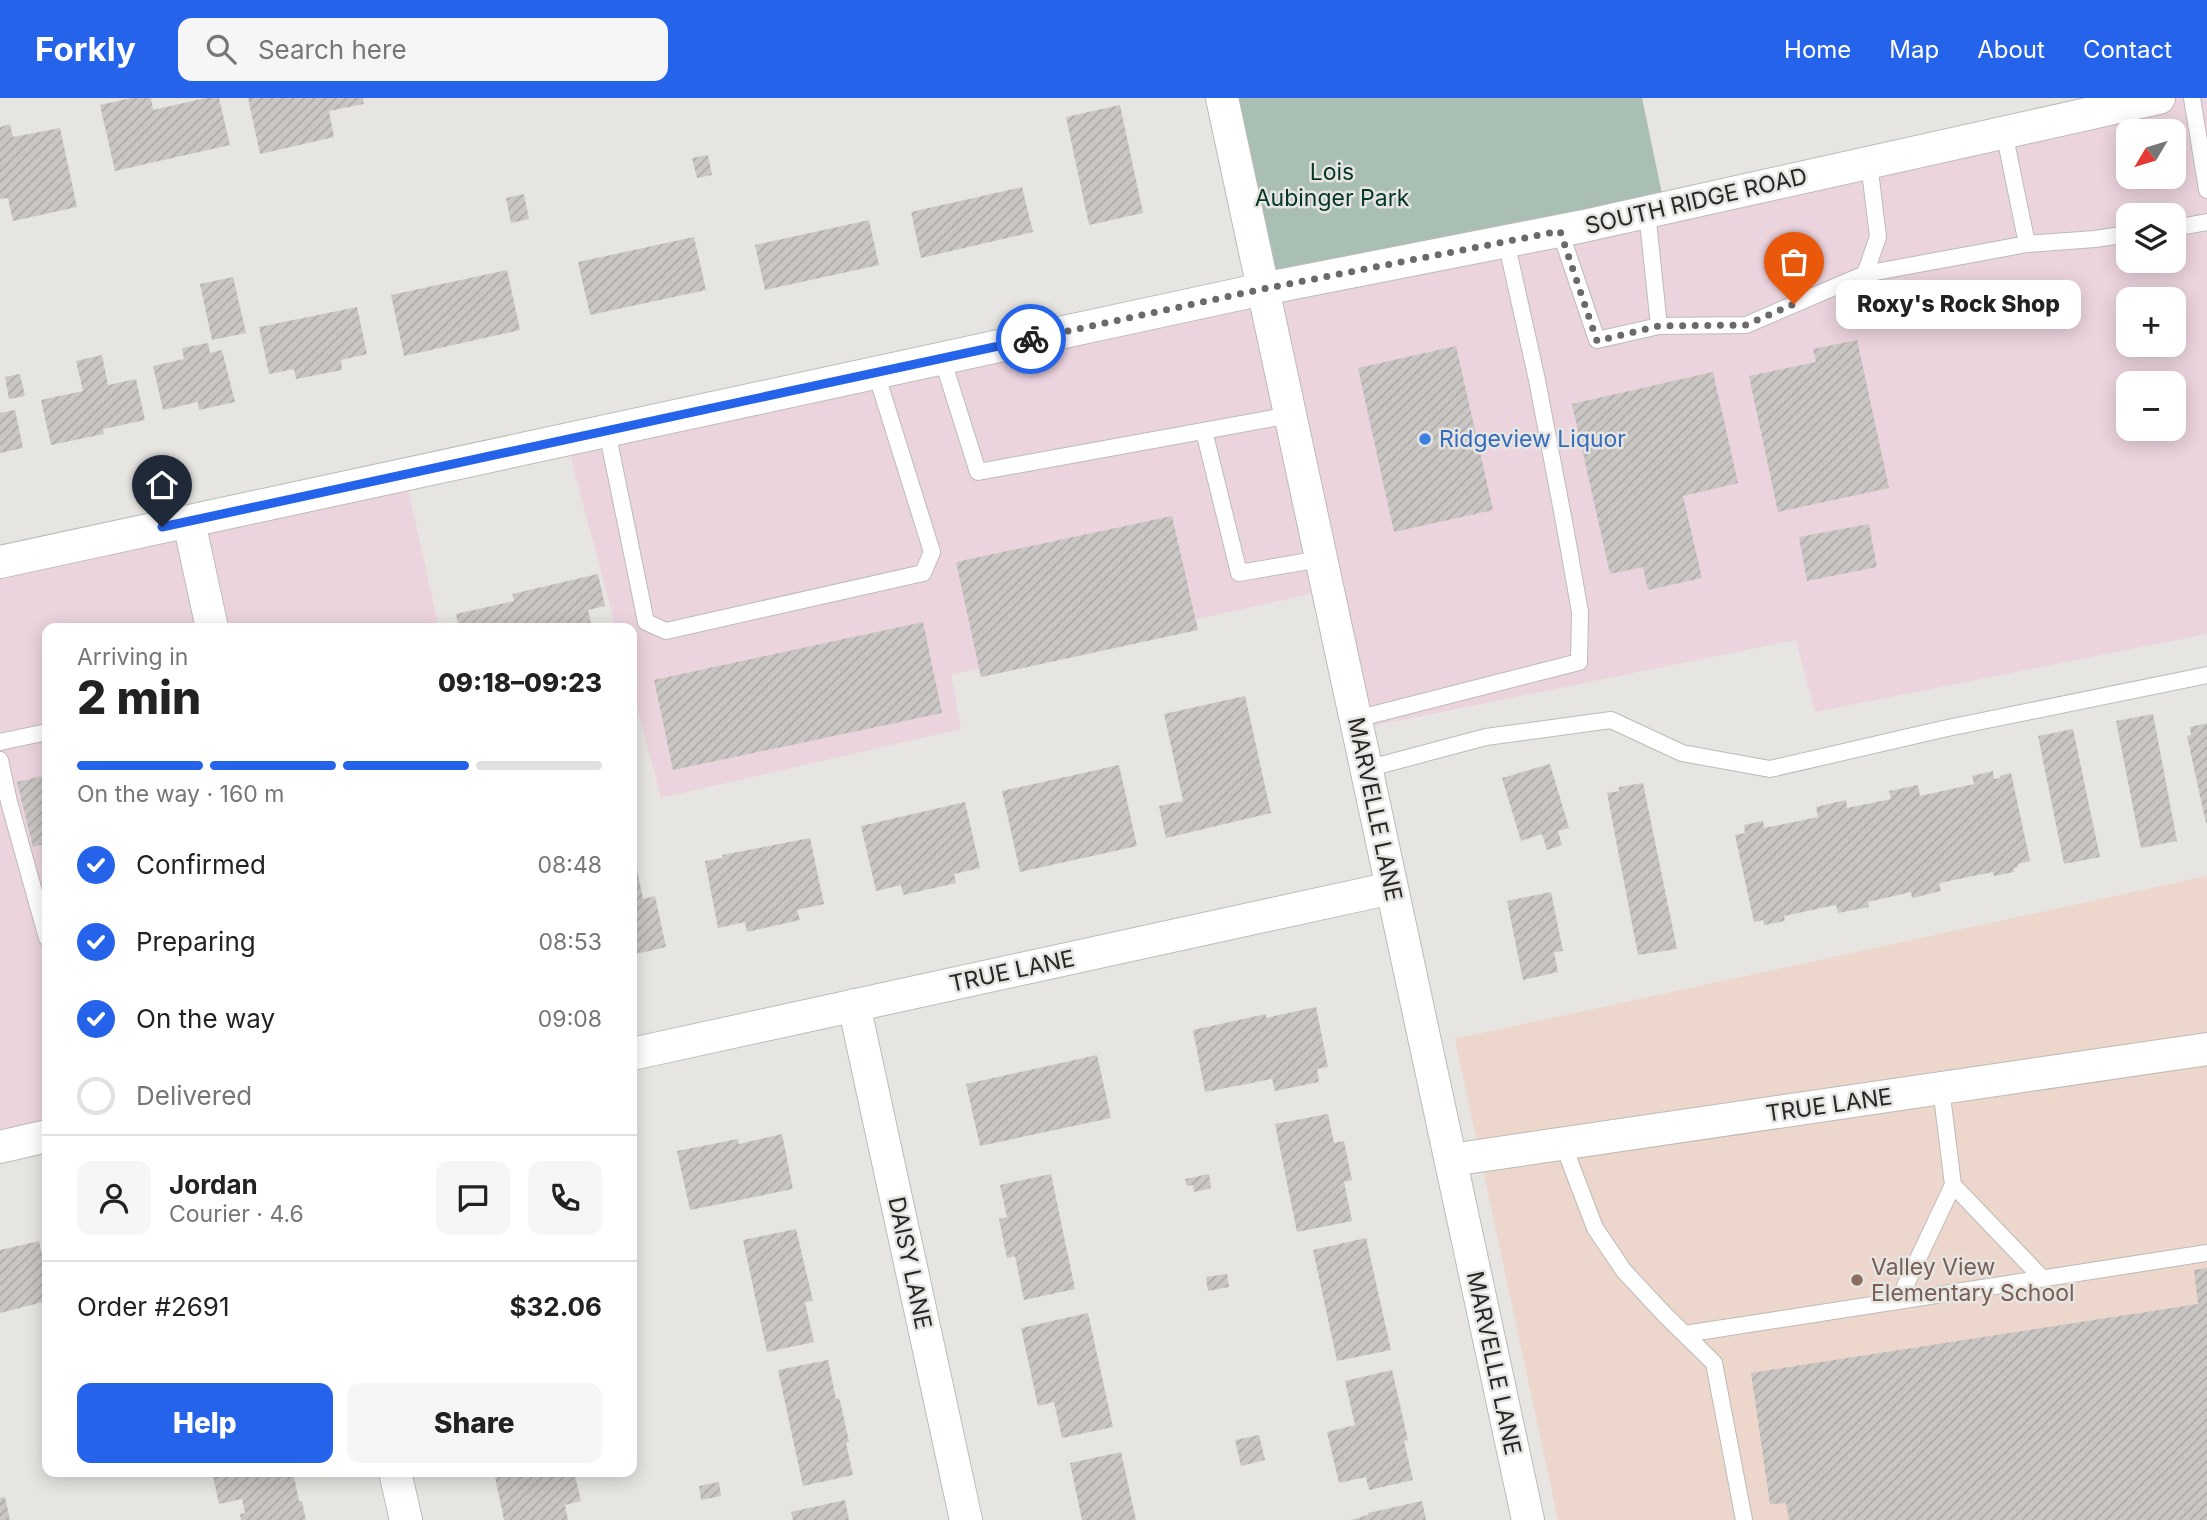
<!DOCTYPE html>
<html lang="en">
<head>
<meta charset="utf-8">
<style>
  :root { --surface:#fff; --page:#f6f6f6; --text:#222; --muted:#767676; --line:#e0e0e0; --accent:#2563eb }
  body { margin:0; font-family:Inter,sans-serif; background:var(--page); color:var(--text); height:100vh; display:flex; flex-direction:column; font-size:26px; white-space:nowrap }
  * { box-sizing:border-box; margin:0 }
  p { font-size:23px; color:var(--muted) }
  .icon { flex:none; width:38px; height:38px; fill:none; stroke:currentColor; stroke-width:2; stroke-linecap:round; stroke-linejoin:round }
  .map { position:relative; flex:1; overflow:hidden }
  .details { position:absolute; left:42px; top:525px; width:595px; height:854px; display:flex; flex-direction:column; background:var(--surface); border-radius:14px; box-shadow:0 4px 18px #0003 }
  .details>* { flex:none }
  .needle { width:46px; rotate:232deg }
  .controls { position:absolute; left:2116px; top:21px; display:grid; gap:14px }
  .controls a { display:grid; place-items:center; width:70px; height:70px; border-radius:14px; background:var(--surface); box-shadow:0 4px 18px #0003; font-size:35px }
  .pin { position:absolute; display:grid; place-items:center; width:60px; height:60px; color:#fff; margin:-72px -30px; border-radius:50% 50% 50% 0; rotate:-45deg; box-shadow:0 0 7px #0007 }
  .pin .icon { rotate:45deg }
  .courier { position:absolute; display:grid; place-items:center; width:70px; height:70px; margin:-35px; border:5px solid #2563eb; border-radius:50%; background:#fff; color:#222; box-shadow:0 2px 9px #0007 }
  .bubble { position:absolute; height:49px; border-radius:14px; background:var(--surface); box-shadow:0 4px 18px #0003; font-size:23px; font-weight:800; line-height:49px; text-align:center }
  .summary em { font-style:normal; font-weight:800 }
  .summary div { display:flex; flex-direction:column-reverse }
  .summary { display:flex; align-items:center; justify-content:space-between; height:119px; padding:0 35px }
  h1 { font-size:46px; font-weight:800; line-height:52px }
  .bar { display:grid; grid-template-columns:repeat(4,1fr); gap:10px 7px; align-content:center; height:84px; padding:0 35px }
  .bar i { height:9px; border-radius:5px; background:var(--line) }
  .bar .active { background:var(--accent) }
  .bar p { grid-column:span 4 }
  .line { display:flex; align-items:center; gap:18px; padding:0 35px; border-top:2px solid var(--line) }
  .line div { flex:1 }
  .round { display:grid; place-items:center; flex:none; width:74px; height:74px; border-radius:14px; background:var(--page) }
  ol { padding:0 35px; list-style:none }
  li { display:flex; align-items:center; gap:21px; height:77px }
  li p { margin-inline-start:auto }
  li .icon { padding:7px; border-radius:50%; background:var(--accent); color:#fff; stroke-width:4 }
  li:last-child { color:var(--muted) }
  li i { width:38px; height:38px; border:4px solid var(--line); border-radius:50% }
  .primary-button { display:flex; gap:14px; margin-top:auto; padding:14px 35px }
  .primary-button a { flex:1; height:80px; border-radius:14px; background:var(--accent); color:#fff; font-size:28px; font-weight:800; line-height:80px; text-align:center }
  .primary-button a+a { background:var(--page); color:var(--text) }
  header { display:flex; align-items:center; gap:42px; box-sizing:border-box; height:98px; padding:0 35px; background:var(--accent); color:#fff }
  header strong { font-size:33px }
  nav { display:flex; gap:38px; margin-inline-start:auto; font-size:24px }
  .search { width:490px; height:63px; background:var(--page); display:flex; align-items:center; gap:18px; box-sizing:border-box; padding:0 24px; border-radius:14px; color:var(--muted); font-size:26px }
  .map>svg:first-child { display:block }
</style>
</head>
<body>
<header>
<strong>Forkly</strong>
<div class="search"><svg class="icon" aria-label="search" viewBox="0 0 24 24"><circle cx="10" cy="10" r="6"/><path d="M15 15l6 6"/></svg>Search here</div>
<nav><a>Home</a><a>Map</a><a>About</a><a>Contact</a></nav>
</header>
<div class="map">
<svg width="2207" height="1422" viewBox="0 0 2207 1422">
  <defs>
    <pattern id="building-hatch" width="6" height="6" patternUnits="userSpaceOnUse" patternTransform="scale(1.75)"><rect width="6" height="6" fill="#cac6c4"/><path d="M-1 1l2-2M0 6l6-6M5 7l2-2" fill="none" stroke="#aeaaa8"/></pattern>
  </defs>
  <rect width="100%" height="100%" fill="#e7e5e1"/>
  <path fill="#ecd4de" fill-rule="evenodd" d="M2159 0H2207V536L1815 614 1796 542 1358 631 1327 492 951 577 961 631 661 700 632 589V530H616L566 342ZM2128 33H2174V79H2128ZM2128 117H2174V163H2128ZM2128 201H2174V247H2128ZM2128 285H2174V331H2128Z
    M405 377 439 530H47V1038L0 1049V464Z"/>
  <path fill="#edd6cb" d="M2207 778V1422H1558L1455 941Z"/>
  <path fill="#a9bfb4" d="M1222 0H1642L1666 115 1263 191Z"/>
  <path fill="url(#building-hatch)" d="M131 0H151L153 12 206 0H219L230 47 115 73 100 7Z
    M248 0H363L364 6 329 13 334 39 260 56Z
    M1120 7 1143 115 1089 127 1066 19Z
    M10 26 13 39 60 30 77 109 13 123 8 100 0 101V29Z
    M708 57 712 77 697 80 692 60Z
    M1022 89 1033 134 921 160 911 114Z
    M524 96 529 121 511 125 506 100Z
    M869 122 879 167 765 192 755 147Z
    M694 139 706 192 590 217 578 164Z
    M507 172 520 232 404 258 391 197Z
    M233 179 246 235 212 242 200 186Z
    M357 209 367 256 341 262 342 272 296 281 294 271 269 276 259 229Z
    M1857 242 1889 390 1778 414 1749 278 1816 264 1813 251Z
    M208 245 210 255 222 252 235 304 199 312 198 304 163 312 153 268 184 261 182 250Z
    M1456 248 1493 412 1394 434 1358 270Z
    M102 257 108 287 136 281 145 322 103 331 104 336 51 347 41 302 83 293 76 263Z
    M1713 274 1738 385 1683 398 1702 480 1648 492 1643 469 1610 476 1572 306Z
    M20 276 25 298 9 301 5 279Z
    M15 312 23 350 0 355V315Z
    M1172 418 1198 532 981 579 956 464Z
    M1869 426 1877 469 1807 483 1799 439Z
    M598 476 605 508 588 512 592 530H459L456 516 514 503 512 496Z
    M923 524 942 615 673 672 654 582Z
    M1245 598 1271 715 1166 740 1159 708 1183 703 1164 616Z
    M2153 616 2177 743 2141 750 2116 623Z
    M2207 625V725H2206L2187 638 2191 637 2190 629Z
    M2073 631 2100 759 2064 766 2038 638Z
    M1550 666 1569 730 1558 733 1562 747 1547 752 1542 736 1521 743 1502 680Z
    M1119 667 1137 748 1020 774 1002 693Z
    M1993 673 1994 681 2000 680V678L2011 675 2030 763 2018 766V769L2013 770 2014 774 1994 778 1993 774 1939 785 1941 793 1912 800 1911 794 1868 804 1869 809 1838 815 1836 807 1784 818 1785 823 1764 827 1763 822 1754 824 1735 737 1745 735 1744 727 1763 723 1764 730 1818 719 1816 709 1846 702 1847 710 1891 701 1889 693 1918 687 1920 698 1974 686 1972 678Z
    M47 677V745L33 749 17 684Z
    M1643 685 1677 851 1638 857 1607 695 1619 693V689Z
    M965 704 980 770 954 776 956 785 903 797 901 787 876 793 861 728Z
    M810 740 824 806 797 812 800 822 747 834 745 824 718 830 705 763 723 760 722 757Z
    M634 757 643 801 655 798 666 849 632 857V758Z
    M1551 794 1563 853 1554 854 1558 874 1523 882 1507 803Z
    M1316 909 1328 969 1317 971 1319 984 1275 993 1272 981 1205 994 1193 932 1266 916V920Z
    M1097 957 1111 1020 980 1048 966 986Z
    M1328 1016 1334 1045 1344 1043 1352 1082 1344 1084 1352 1123 1297 1134 1275 1026Z
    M782 1036 793 1091 690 1112 677 1053 738 1041 739 1046Z
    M1051 1076 1075 1191 1024 1202 1015 1158 1007 1160 999 1121 1007 1119 1000 1087Z
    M1209 1076 1211 1090 1194 1094 1193 1087 1187 1088 1185 1081Z
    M796 1131 813 1203 805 1204 814 1244 767 1254 743 1142Z
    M1366 1140 1391 1252 1337 1263 1313 1152Z
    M39 1143 47 1181V1203L0 1215V1152Z
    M2207 1170V1422H1789L1786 1405 1770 1406 1751 1275 2198 1206 2194 1172Z
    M1227 1176 1229 1189 1208 1193 1206 1179Z
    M1088 1215 1113 1329 1062 1340 1054 1304 1038 1308 1021 1230Z
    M828 1262 836 1301 839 1300 841 1307 849 1344 846 1345 853 1377 803 1388 778 1272Z
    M1392 1272 1408 1342 1404 1343 1413 1382 1369 1392 1366 1379 1339 1385 1327 1334 1355 1327 1345 1283Z
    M1259 1337 1265 1362 1241 1368 1235 1342Z
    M1121 1354 1136 1422H1082L1070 1365Z
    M212 1374H293L299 1403H302L306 1422H241L240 1416 245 1415 242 1401 219 1406Z
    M504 1374H556L557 1378 574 1374 581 1403 565 1407 568 1422H504L495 1379 504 1377Z
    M719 1384 721 1398 701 1402 699 1388Z
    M5 1399 10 1422H0V1400Z
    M845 1402 849 1422H793L791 1414Z
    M1422 1403 1426 1422H1351L1368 1417V1415Z"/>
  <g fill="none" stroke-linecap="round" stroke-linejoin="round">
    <defs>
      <path id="service" d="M2192 0 2207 92
        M2174 130 2207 124
        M1560 133 1597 242 1659 228 1647 114
        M2027 146 2095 141 2128 136
        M1865 176 2027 146 2004 34
        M1659 228 1746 227 1865 176 1878 139 1869 65
        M942 260 978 374 1290 317
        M607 333 646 524 666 533 923 475 932 454 876 275
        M1204 333 1239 475 1321 461
        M1356 621 1579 564 1580 514 1565 429 1537 282 1506 143
        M0 644 47 634
        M0 662 9 704 47 840
        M1366 671 1486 639 1611 622 1682 655 1770 671 1943 631 2207 577
        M1941 990 1953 1087 2042 1180
        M1563 1046 1595 1130 1624 1173 1665 1217 1714 1265 1744 1422
        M1898 1203 1953 1087
        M1685 1236 2207 1155"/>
      <path id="minor" d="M1222 0 1528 1422
        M189 424 212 530
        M0 464 1263 191 1584 128 2159 0
        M854 907 966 1422
        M632 956 1392 790
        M0 1049 47 1038
        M1451 1062 2207 951
        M395 1374 406 1422"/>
    </defs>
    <use href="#service" stroke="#bdbbb7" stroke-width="18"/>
    <use href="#minor" stroke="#bdbbb7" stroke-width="34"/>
    <use href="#service" stroke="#fff" stroke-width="16"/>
    <use href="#minor" stroke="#fff" stroke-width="32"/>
  </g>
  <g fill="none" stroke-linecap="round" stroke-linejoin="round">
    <path stroke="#6c6a68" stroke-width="7" stroke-dasharray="0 12.6" d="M1031 241 1263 191 1560 133 1597 243 1659 228 1746 227 1794 206"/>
    <path stroke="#2563eb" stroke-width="9" d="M162 429 1031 241"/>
  </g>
  <circle fill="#3f7fe0" stroke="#e7e5e1" stroke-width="2.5" cx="1425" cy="341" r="7"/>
  <circle fill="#8d6e63" stroke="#e7e5e1" stroke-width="2.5" cx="1857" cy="1182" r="7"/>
  <g text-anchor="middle" stroke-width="5" stroke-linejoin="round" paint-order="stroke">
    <g font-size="23" fill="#043726" stroke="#e7e5e1">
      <text x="1332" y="82">Lois<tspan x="1332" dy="26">Aubinger Park</tspan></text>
    </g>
    <g font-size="23" fill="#292827" stroke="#e7e5e1">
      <text transform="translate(1696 103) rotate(-13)" y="8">SOUTH RIDGE ROAD</text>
      <text transform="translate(1375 711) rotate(78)" y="8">MARVELLE LANE</text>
      <text transform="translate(1012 873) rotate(-12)" y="8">TRUE LANE</text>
      <text transform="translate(1829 1007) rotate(-8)" y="8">TRUE LANE</text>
      <text transform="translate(910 1165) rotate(78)" y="8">DAISY LANE</text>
      <text transform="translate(1494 1265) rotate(78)" y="8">MARVELLE LANE</text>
    </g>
    <g font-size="23" fill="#366cbe" stroke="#e7e5e1" text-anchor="start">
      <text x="1439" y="349">Ridgeview Liquor</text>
    </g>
    <g font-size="23" fill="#785e54" stroke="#e7e5e1" text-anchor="start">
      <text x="1871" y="1177">Valley View<tspan x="1871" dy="26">Elementary School</tspan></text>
    </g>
  </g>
</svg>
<div class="controls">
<a><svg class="needle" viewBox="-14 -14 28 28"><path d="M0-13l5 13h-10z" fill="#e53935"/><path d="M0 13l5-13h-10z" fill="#767676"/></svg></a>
<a><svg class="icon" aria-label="layers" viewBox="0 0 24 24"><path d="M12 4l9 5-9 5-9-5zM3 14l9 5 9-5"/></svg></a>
<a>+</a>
<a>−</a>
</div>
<div class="pin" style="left:1794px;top:206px;background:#ea580c"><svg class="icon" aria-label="bag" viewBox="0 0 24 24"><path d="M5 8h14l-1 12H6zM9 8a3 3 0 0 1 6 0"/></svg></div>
<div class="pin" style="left:162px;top:429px;background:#1f2937"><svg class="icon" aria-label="home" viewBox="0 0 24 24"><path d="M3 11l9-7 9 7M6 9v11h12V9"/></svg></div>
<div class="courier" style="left:1031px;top:241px"><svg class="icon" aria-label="bike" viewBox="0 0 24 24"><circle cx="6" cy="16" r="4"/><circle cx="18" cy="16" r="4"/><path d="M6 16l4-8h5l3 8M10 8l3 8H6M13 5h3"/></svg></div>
<div class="bubble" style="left:1836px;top:182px;width:245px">Roxy's Rock Shop</div>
<section class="details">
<div class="summary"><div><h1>2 min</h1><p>Arriving in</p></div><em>09:18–09:23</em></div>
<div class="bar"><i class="active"></i><i class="active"></i><i class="active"></i><i></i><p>On the way · 160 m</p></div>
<ol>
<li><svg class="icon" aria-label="check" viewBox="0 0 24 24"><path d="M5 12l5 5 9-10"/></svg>Confirmed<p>08:48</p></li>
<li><svg class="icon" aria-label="check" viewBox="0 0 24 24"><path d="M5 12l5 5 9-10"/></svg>Preparing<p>08:53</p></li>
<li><svg class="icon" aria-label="check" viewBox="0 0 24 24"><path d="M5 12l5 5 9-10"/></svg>On the way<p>09:08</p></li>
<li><i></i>Delivered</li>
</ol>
<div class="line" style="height:126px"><a class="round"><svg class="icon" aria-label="person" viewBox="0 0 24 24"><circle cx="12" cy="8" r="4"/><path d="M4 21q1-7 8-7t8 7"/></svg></a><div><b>Jordan</b><p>Courier · 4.6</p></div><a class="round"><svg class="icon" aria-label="chat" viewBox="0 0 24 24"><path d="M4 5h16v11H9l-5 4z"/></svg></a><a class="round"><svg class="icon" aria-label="phone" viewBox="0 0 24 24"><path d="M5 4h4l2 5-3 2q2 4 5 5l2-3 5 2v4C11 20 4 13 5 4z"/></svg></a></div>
<div class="line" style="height:91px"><div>Order #2691</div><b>$32.06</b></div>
<div class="primary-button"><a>Help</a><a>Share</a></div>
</section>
</div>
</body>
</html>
